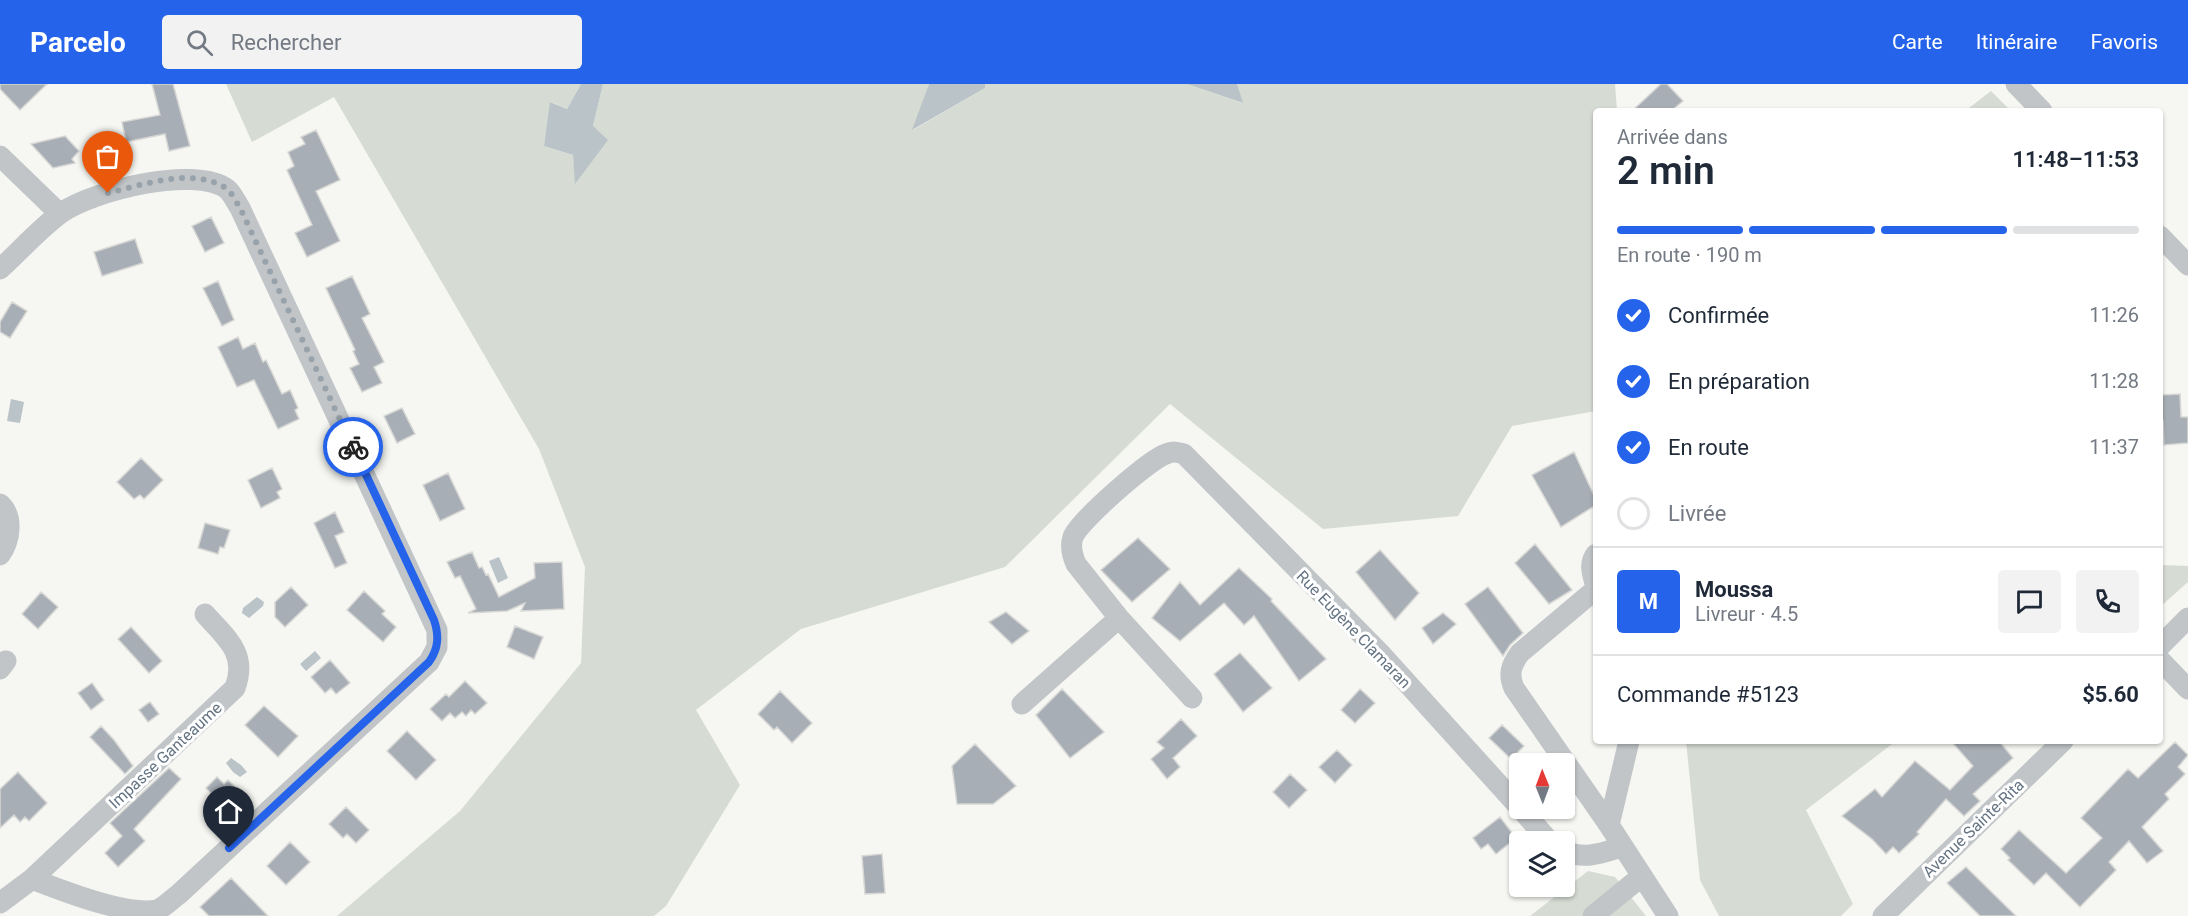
<!DOCTYPE html>
<html lang="fr">
<head>
<meta charset="utf-8">
<style>
  :root { --surface:#fff; --page:#f2f2f3; --text:#1f2937; --muted:#747a83; --line:#e0e1e3; --accent:#2563eb }
  body { margin:0; font-family:Roboto,sans-serif; background:var(--page); color:var(--text); height:100vh; display:flex; flex-direction:column; font-size:22px; white-space:nowrap }
  * { box-sizing:border-box; margin:0 }
  p { font-size:20px; color:var(--muted) }
  .icon { flex:none; width:33px; height:33px; fill:none; stroke:currentColor; stroke-width:2; stroke-linecap:round; stroke-linejoin:round }
  .map { position:relative; flex:1; overflow:hidden }
  .panel { position:absolute; left:1593px; top:24px; width:570px; height:636px; display:flex; flex-direction:column; background:var(--surface); border-radius:6px; box-shadow:0 2px 4px #0004 }
  .panel>* { flex:none }
  .needle { width:39px; rotate:359deg }
  .fabs { position:absolute; left:1509px; top:669px; display:grid; gap:12px }
  .fabs a { display:grid; place-items:center; width:66px; height:66px; border-radius:6px; background:var(--surface); box-shadow:0 2px 4px #0004; font-size:30px }
  .pin { position:absolute; display:grid; place-items:center; width:51px; height:51px; color:#fff; margin:-62px -26px; border-radius:50% 50% 50% 0; rotate:-45deg; box-shadow:0 0 6px #0007 }
  .pin .icon { rotate:45deg }
  .courier { position:absolute; display:grid; place-items:center; width:60px; height:60px; margin:-30px; border:4px solid #2563eb; border-radius:50%; background:#fff; color:#222; box-shadow:0 2px 8px #0007 }
  .overview em { font-style:normal; font-weight:600 }
  .overview div { display:flex; flex-direction:column-reverse }
  .overview { display:flex; align-items:center; justify-content:space-between; height:102px; padding:0 24px }
  h1 { font-size:39px; font-weight:600; line-height:45px }
  .bar { display:grid; grid-template-columns:repeat(4,1fr); gap:9px 6px; align-content:center; height:72px; padding:0 24px }
  .bar i { height:8px; border-radius:4px; background:var(--line) }
  .bar .on { background:var(--accent) }
  .bar p { grid-column:span 4 }
  .line { display:flex; align-items:center; gap:15px; padding:0 24px; border-top:2px solid var(--line) }
  .line div { flex:1 }
  .round { display:grid; place-items:center; flex:none; width:63px; height:63px; border-radius:6px; background:var(--page) }
  ol { padding:0 24px; list-style:none }
  li { display:flex; align-items:center; gap:18px; height:66px }
  li p { margin-inline-start:auto }
  li .icon { padding:6px; border-radius:50%; background:var(--accent); color:#fff; stroke-width:4 }
  li:last-child { color:var(--muted) }
  li i { width:33px; height:33px; border:3px solid var(--line); border-radius:50% }
  header { display:flex; align-items:center; gap:36px; box-sizing:border-box; height:84px; padding:0 30px; background:var(--accent); color:#fff }
  header strong { font-size:28px }
  nav { display:flex; gap:33px; margin-inline-start:auto; font-size:21px }
  .search { width:420px; height:54px; background:var(--page); display:flex; align-items:center; gap:15px; box-sizing:border-box; padding:0 21px; border-radius:6px; color:var(--muted); font-size:22px }
  .map>svg:first-child { display:block }
</style>
</head>
<body>
<header>
<strong>Parcelo</strong>
<div class="search"><svg class="icon" aria-label="search" viewBox="0 0 24 24"><circle cx="10" cy="10" r="6"/><path d="M15 15l6 6"/></svg>Rechercher</div>
<nav><a>Carte</a><a>Itinéraire</a><a>Favoris</a></nav>
</header>
<div class="map">
<svg width="2188" height="832" viewBox="0 0 2188 832">
  <rect width="100%" height="100%" fill="#f6f6f2"/>
  <path fill="#d6dcd3" d="M226 0H581L567 25 551 18 544 62 573 71 576 99 593 42 603 0H929L913 46 985 4V0H1187L1242 19 1237 0H1615L1617 27H1596V327L1512 342 1458 432 1323 445 1170 320 1005 483 801 545 696 626 740 701 666 822 654 832H337L460 727 581 579 585 483 539 365 334 13 252 58Z
    M1991 7 2011 27H1965Z
    M2160 481 2188 482V498L2160 523Z
    M1686 657H1896L1806 726 1853 820 1841 832H1719L1700 796Z
    M1588 787 1615 793 1646 832H1530Z"/>
  <path fill="#b9c3c8" d="M581 0H603L593 42 608 56 575 100 573 71 544 62 550 18 567 25Z
    M929 0H985V4L912 46Z
    M1187 0H1237L1243 19Z
    M11 315 24 318 20 339 7 337Z
    M499 473 508 494 498 499 489 477Z
    M257 513 264 518 263 522 249 534 242 529 243 524Z
    M315 567 321 574 306 587 300 580Z
    M231 674 241 681 247 688 240 693 233 688 226 679Z"/>
  <path fill="#a7aeb5" stroke="#d7d7d5" stroke-width="1.5" d="M0 0H47L20 26 0 5Z
    M152 0H173L190 62 169 67 165 50 126 58 122 38 160 31Z
    M1661 0H1667L1683 17 1671 27H1632Z
    M316 46 340 96 316 107 340 157 307 173 295 149 312 141 287 86 294 82 288 68 305 60 301 53Z
    M65 52 79 67 72 75 75 79 53 84 31 60Z
    M211 133 224 159 205 168 192 142Z
    M135 155 143 179 102 192 94 168Z
    M352 192 370 230 362 234 384 278 374 283 382 299 362 308 350 284 359 280 353 267 355 266 326 204Z
    M218 197 234 236 222 242 203 204Z
    M12 218 27 227 10 254 0 248V238Z
    M238 253 243 265 255 259 263 278 266 276 282 310 290 306 298 324 295 326 299 335 278 345 254 296 237 303 218 263Z
    M2180 310 2181 333H2188V359L2164 361 2163 337H2160V311Z
    M402 324 415 350 397 359 384 332Z
    M1574 368 1596 416V421L1561 443 1532 391Z
    M141 374 163 396 144 415 140 411 134 415 117 398Z
    M272 384 282 405 277 408 280 414 261 424 248 396Z
    M448 389 465 425 440 437 423 401Z
    M335 428 344 448 335 452 347 479 335 484 314 439Z
    M205 439 230 446 224 464 220 463 218 470 198 464Z
    M1138 454 1170 485 1132 518 1101 486Z
    M1535 460 1572 506 1549 520 1515 479Z
    M1380 466 1419 509 1395 536 1356 488Z
    M472 468 479 484 482 483 486 491 488 490 499 513 535 494 534 479 562 478 564 525 521 527 525 519 507 527 468 529 476 525 460 492 455 494 447 478Z
    M1239 484 1272 515 1271 517 1326 575 1299 597 1254 532 1244 541 1224 519 1180 557 1152 534 1180 498 1200 521Z
    M291 503 308 521 285 543 275 533V518Z
    M1488 503 1523 549 1510 561 1503 572 1465 520Z
    M364 507 385 527 382 530 396 543 383 558 347 526Z
    M41 508 58 523 38 545 22 530Z
    M1006 528 1029 547 1012 560 989 538Z
    M1443 529 1456 540 1433 560 1422 544Z
    M515 542 543 553 534 575 507 563Z
    M131 543 162 577 149 589 118 555Z
    M1240 569 1272 604 1243 628 1214 590Z
    M330 576 350 599 336 610 331 604 325 609 311 593Z
    M465 597 487 619 475 630 471 626 466 632 462 628 455 634 450 629 442 637 430 625 446 610 449 613Z
    M92 599 104 616 91 626 78 609Z
    M1062 605 1104 648 1070 674 1036 631Z
    M1360 605 1375 619 1355 639 1341 626Z
    M780 607 812 639 792 659 777 643 774 646 758 630Z
    M150 618 159 630 148 638 139 626Z
    M264 622 298 652 278 673 245 641Z
    M1181 635 1197 652 1173 674 1180 683 1167 695 1151 675 1164 664 1157 658Z
    M1502 641 1524 662 1511 675 1489 654Z
    M101 642 114 656 133 682 125 690 90 653Z
    M407 647 436 676 416 696 387 667Z
    M1951 657H1999L2013 674 1973 710 1980 717 1964 732 1946 715 1917 748 1919 750 1899 769 1893 763 1886 770 1872 755 1842 732 1875 705 1882 713 1915 677 1950 706 1973 682Z
    M2175 658 2188 671 2178 683 2185 690 2165 710 2169 715 2142 743 2163 767 2147 779 2129 757 2109 778 2116 786 2080 823 2046 789 2034 801 2008 776 2010 774 2001 765 2019 746 2066 789 2102 754 2081 734 2128 685 2138 694Z
    M975 660 1016 702 993 720H957L952 682Z
    M1337 666 1352 681 1335 699 1319 683Z
    M169 684 181 695 134 745 145 757 118 783 105 769 122 752 110 739Z
    M18 688 47 719 29 737 25 733 20 738 14 731 0 744V705Z
    M1290 690 1307 706 1289 724 1273 708Z
    M217 693 224 700 228 696 239 707 224 722 206 704Z
    M346 723 369 746 356 759 347 750 343 754 329 740Z
    M1500 733 1516 754 1496 770 1488 760 1481 765 1473 754Z
    M290 758 310 778 286 801 267 782Z
    M882 770 885 809 865 810 862 772Z
    M1966 783 2016 832H1980L1947 799Z
    M231 794 268 832H209L200 823Z"/>
  <g fill="none" stroke-linecap="round" stroke-linejoin="round">
    <path stroke="#c1c5c8" stroke-width="21" d="M2016 0 2042 27
      M0 72 60 130
      M2160 152 2188 181
      M0 185C20 167 39 145 61 129 92 107 194 81 227 105 232 109 236 118 240 124L437 546V563L429 578 179 810C172 815 165 823 157 826 126 832 63 807 32 795
      M0 420C14 433 10 457 0 471
      M1596 470C1588 481 1593 491 1596 503
      M1596 505 1520 569C1511 581 1508 590 1514 604L1609 741
      M2160 562 2188 534
      M2160 576 2188 605
      M0 585 6 577
      M1192 614 1119 534 1076 480C1072 471 1070 462 1073 453 1079 437 1150 375 1166 370 1173 367 1177 368 1184 370L1380 569 1520 724
      M1022 620 1119 534
      M1629 657 1609 741 1668 832
      M1520 724 1550 758
      M1564 767C1585 776 1602 769 1622 763
      M0 819 32 795 235 604C248 569 226 554 205 530
      M1593 832 1642 792
      M1883 832 2063 657"/>
  </g>
  <g fill="none" stroke-linecap="round" stroke-linejoin="round">
    <path stroke="#98a2aa" stroke-width="6" stroke-dasharray="0 10.8" d="M108 109C143 101 194 82 227 105 232 109 236 118 240 124L353 363"/>
    <path stroke="#2563eb" stroke-width="8" d="M229 764 429 578C439 564 439 551 434 536L353 363"/>
  </g>
  <g text-anchor="middle" stroke-width="6" stroke-linejoin="round" paint-order="stroke">
    <g font-size="16" fill="#657483" stroke="#fff">
      <text transform="translate(1354 545) rotate(46)" y="6">Rue Eugène Clamaran</text>
      <text transform="translate(165 671) rotate(-43)" y="6">Impasse Ganteaume</text>
      <text transform="translate(1973 744) rotate(-44)" y="6">Avenue Sainte-Rita</text>
    </g>
  </g>
</svg>
<div class="fabs">
<a><svg class="needle" viewBox="-14 -14 28 28"><path d="M0-13l5 13h-10z" fill="#e53935"/><path d="M0 13l5-13h-10z" fill="#747a83"/></svg></a>
<a><svg class="icon" aria-label="layers" viewBox="0 0 24 24"><path d="M12 4l9 5-9 5-9-5zM3 14l9 5 9-5"/></svg></a>
</div>
<div class="pin" style="left:108px;top:109px;background:#ea580c"><svg class="icon" aria-label="bag" viewBox="0 0 24 24"><path d="M5 8h14l-1 12H6zM9 8a3 3 0 0 1 6 0"/></svg></div>
<div class="pin" style="left:229px;top:764px;background:#1f2937"><svg class="icon" aria-label="home" viewBox="0 0 24 24"><path d="M3 11l9-7 9 7M6 9v11h12V9"/></svg></div>
<div class="courier" style="left:353px;top:363px"><svg class="icon" aria-label="bike" viewBox="0 0 24 24"><circle cx="6" cy="16" r="4"/><circle cx="18" cy="16" r="4"/><path d="M6 16l4-8h5l3 8M10 8l3 8H6M13 5h3"/></svg></div>
<section class="panel">
<div class="overview"><div><h1>2 min</h1><p>Arrivée dans</p></div><em>11:48–11:53</em></div>
<div class="bar"><i class="on"></i><i class="on"></i><i class="on"></i><i></i><p>En route · 190 m</p></div>
<ol>
<li><svg class="icon" aria-label="check" viewBox="0 0 24 24"><path d="M5 12l5 5 9-10"/></svg>Confirmée<p>11:26</p></li>
<li><svg class="icon" aria-label="check" viewBox="0 0 24 24"><path d="M5 12l5 5 9-10"/></svg>En préparation<p>11:28</p></li>
<li><svg class="icon" aria-label="check" viewBox="0 0 24 24"><path d="M5 12l5 5 9-10"/></svg>En route<p>11:37</p></li>
<li><i></i>Livrée</li>
</ol>
<div class="line" style="height:108px"><b class="round" style="background:var(--accent);color:#fff">M</b><div><b>Moussa</b><p>Livreur · 4.5</p></div><a class="round"><svg class="icon" aria-label="chat" viewBox="0 0 24 24"><path d="M4 5h16v11H9l-5 4z"/></svg></a><a class="round"><svg class="icon" aria-label="phone" viewBox="0 0 24 24"><path d="M5 4h4l2 5-3 2q2 4 5 5l2-3 5 2v4C11 20 4 13 5 4z"/></svg></a></div>
<div class="line" style="height:78px"><div>Commande #5123</div><b>$5.60</b></div>
</section>
</div>
</body>
</html>
